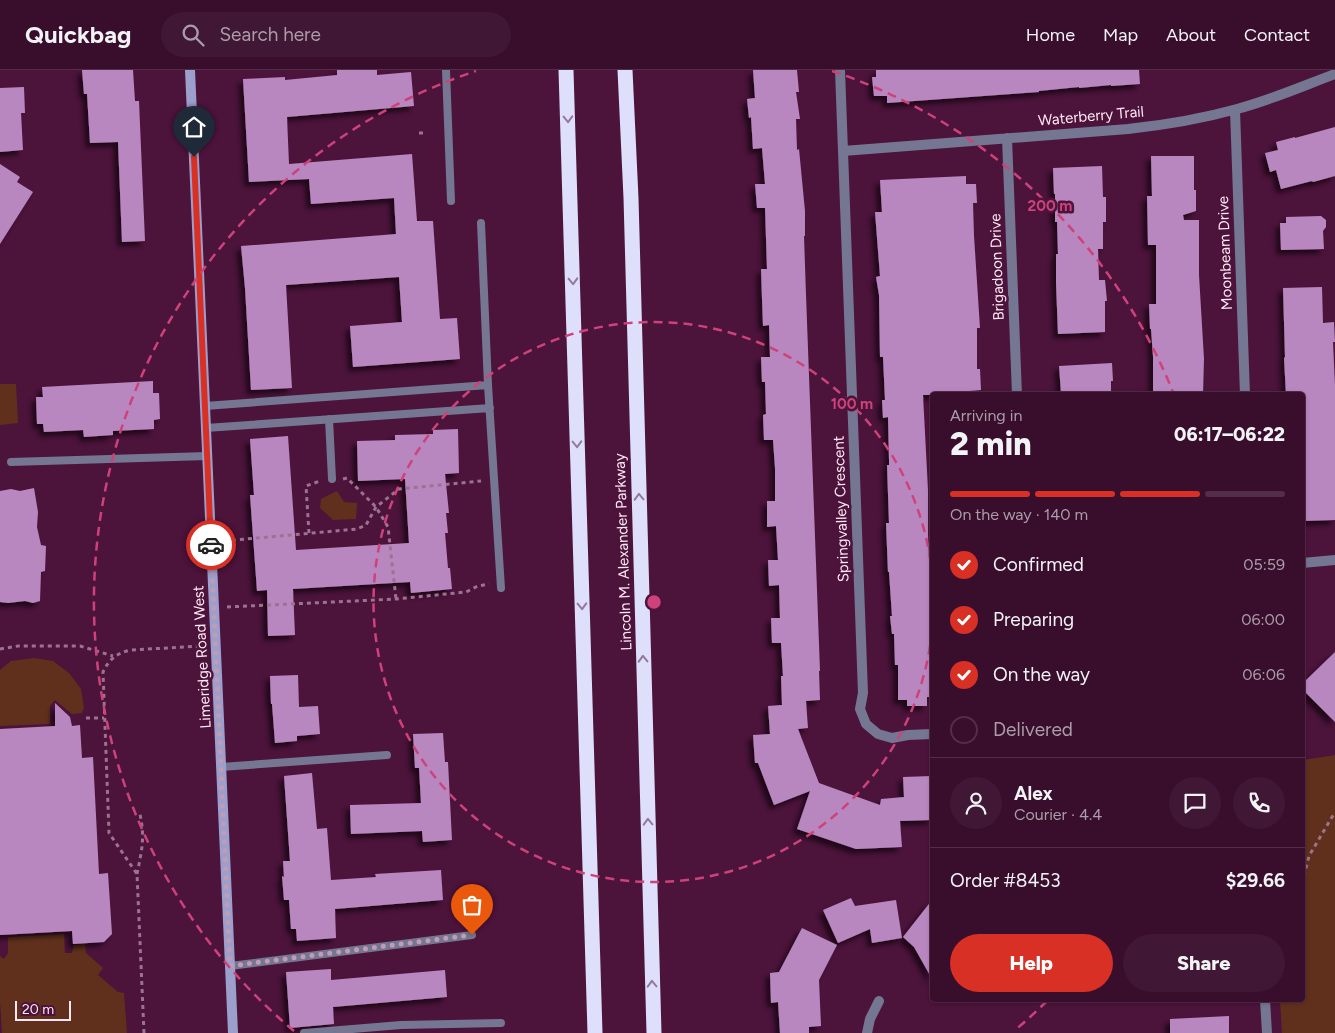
<!DOCTYPE html>
<html lang="en">
<head>
<meta charset="utf-8">
<style>
  :root { --surface:#390e2c; --page:#401734; --text:#f1f3f6; --muted:#ab9ca9; --line:#532e48; --accent:#d93025 }
  body { margin:0; font-family:Figtree,sans-serif; background:var(--page); color:var(--text); height:100vh; display:flex; flex-direction:column; font-size:19px; white-space:nowrap }
  * { box-sizing:border-box; margin:0 }
  p { font-size:16px; color:var(--muted) }
  .icon { flex:none; width:28px; height:28px; fill:none; stroke:currentColor; stroke-width:2; stroke-linecap:round; stroke-linejoin:round }
  .map { position:relative; flex:1; overflow:hidden }
  .drawer { position:absolute; left:930px; top:322px; width:375px; height:610px; display:flex; flex-direction:column; background:var(--surface); border-radius:5px; box-shadow:0 1px 4px #0004,0 0 0 1px var(--line) }
  .drawer>* { flex:none }
  .scale { position:absolute; left:15px; bottom:12px; width:56px; box-sizing:border-box; padding-left:5px; border:2px solid #ffe8f5; border-top:0; font-size:14px; line-height:18px; white-space:nowrap; color:#ffe8f5; -webkit-text-stroke:4px #4c133b; paint-order:stroke }
  .pin { position:absolute; display:grid; place-items:center; width:42px; height:42px; color:#fff; margin:-51px -21px; border-radius:50% 50% 50% 0; rotate:-45deg; box-shadow:0 0 5px #0007 }
  .pin .icon { rotate:45deg }
  .courier { position:absolute; display:grid; place-items:center; width:50px; height:50px; margin:-25px; border:4px solid #d93025; border-radius:50%; background:#fff; color:#222; box-shadow:0 1px 6px #0007 }
  .head em { font-style:normal; font-weight:800 }
  .head div { display:flex; flex-direction:column-reverse }
  .head { display:flex; align-items:center; justify-content:space-between; height:85px; padding:0 20px }
  h1 { font-size:32px; font-weight:800; line-height:38px }
  .bar { display:grid; grid-template-columns:repeat(4,1fr); gap:8px 5px; align-content:center; height:60px; padding:0 20px }
  .bar i { height:6px; border-radius:4px; background:var(--line) }
  .bar .selected { background:var(--accent) }
  .bar p { grid-column:span 4 }
  .line { display:flex; align-items:center; gap:12px; padding:0 20px; border-top:1px solid var(--line) }
  .line div { flex:1 }
  .round { display:grid; place-items:center; flex:none; width:52px; height:52px; border-radius:26px; background:var(--page) }
  ol { padding:0 20px; list-style:none }
  li { display:flex; align-items:center; gap:15px; height:55px }
  li p { margin-inline-start:auto }
  li .icon { padding:5px; border-radius:50%; background:var(--accent); color:#fff; stroke-width:4 }
  li:last-child { color:var(--muted) }
  li i { width:28px; height:28px; border:2px solid var(--line); border-radius:50% }
  .cta { display:flex; gap:10px; margin-top:auto; padding:10px 20px }
  .cta a { flex:1; height:58px; border-radius:30px; background:var(--accent); color:#fff; font-size:20px; font-weight:800; line-height:58px; text-align:center }
  .cta a+a { background:var(--page); color:var(--text) }
  header { display:flex; align-items:center; gap:30px; box-sizing:border-box; height:70px; padding:0 25px; background:var(--surface); border-bottom:1px solid var(--line) }
  header strong { font-size:24px }
  nav { display:flex; gap:28px; margin-inline-start:auto; font-size:18px }
  .search { width:350px; height:45px; background:var(--page); display:flex; align-items:center; gap:12px; box-sizing:border-box; padding:0 18px; border-radius:28px; color:var(--muted); font-size:19px }
  .map>svg:first-child { display:block }
</style>
</head>
<body>
<header>
<strong>Quickbag</strong>
<div class="search"><svg class="icon" aria-label="search" viewBox="0 0 24 24"><circle cx="10" cy="10" r="6"/><path d="M15 15l6 6"/></svg>Search here</div>
<nav><a>Home</a><a>Map</a><a>About</a><a>Contact</a></nav>
</header>
<div class="map">
<svg width="1335" height="963" viewBox="0 0 1335 963">
  <defs>
    <filter id="shadow"><feDropShadow dx="-4.5" dy="4.5" stdDeviation="2.5" flood-color="#0009"/></filter>
  </defs>
  <rect width="100%" height="100%" fill="#4c133b"/>
  <path fill="#60301d" d="M0 314H16L18 353 0 355Z
    M337 421 344 432 357 433 356 449 333 450 320 438 321 429Z
    M34 588 53 591 69 603 81 619 84 638 82 643 72 644 55 630 50 636V654L0 656V600L11 591Z
    M1335 685V963H1282L1280 930H1302L1303 690Z
    M64 864 65 883H72L74 875 85 874 86 883 103 898 98 905 118 922 124 923 127 963H2L0 931V886L4 889 8 883V867Z"/>
  <path fill="#b987c0" filter="url(#shadow)" d="M82 0H133L135 31H139L145 171 122 172 118 72 90 73 87 24H84Z
    M337 0H377V5L411 2 414 36 287 47 289 94 412 84 417 151H433L440 249 457 248 460 289 353 297 350 256 402 252 399 207 286 215 292 318 251 320 245 218 241 176 396 164 394 128 311 134 309 109 249 112 243 9 285 7V10L337 5Z
    M753 0H797L799 22H796L800 49H796L797 80 799 79 805 141V166H804L806 225 820 601H819L820 630 806 631 808 658 798 659 819 713 880 735 881 729 904 727 903 707 932 706V750L900 751 902 777 856 779 797 759 810 721 774 735 758 693H755L753 665 770 664 768 636 782 635 781 606H783L781 573H772L771 548H780L779 515 769 516 768 490H778L776 456 767 457V431H775V398L773 370H764L763 345 766 344 765 312H762L761 287H770L769 255 763 256 762 229 761 199H767L765 138H757L755 114H765L762 78 753 79 751 47 749 48 747 29 755 28Z
    M876 0H1139L1140 14 1111 16V15L1079 18V17L1039 21V22L887 33V26H874L872 7H876Z
    M24 17 25 43H21L23 80 0 82V18Z
    M1335 57V106L1313 112 1312 111 1281 119 1276 100 1270 102 1265 83 1278 80 1276 72 1295 67V68Z
    M1151 86H1194V120H1196V141L1183 145 1184 150H1199V205L1204 289 1203 325H1153V286L1151 259H1150L1149 234H1156V175H1148L1147 126H1152Z
    M0 94 20 107 17 112 33 122 0 174Z
    M1102 96 1103 127H1106V152H1103V179H1098L1099 210H1105L1107 231H1105V262L1058 264 1056 213V184H1058L1057 152H1055V124H1054L1053 98Z
    M966 106V114H976L977 133H973L974 166 980 258H977V299H980L981 320 969 321 970 325H923L928 420V465L932 559V627H927V636H907V630H898V595H895L894 564H892L890 546H892L889 502H888L886 453H889L887 395H889V390L888 347 883 348 882 330H885L883 287H880L879 225 876 207 880 206 875 142H882L880 110Z
    M1321 146 1326 150V157L1323 161 1324 179 1281 180 1280 153H1286V147Z
    M1322 217 1323 253 1334 252 1335 272H1333L1335 315V450L1302 451V325H1286L1284 288 1285 287 1283 218Z
    M1112 293 1113 311H1111V325H1064V323H1061L1059 296Z
    M153 311V323H159L160 349 154 350V359L113 361V365L84 367 83 360 44 362 43 354H37L36 327H43L42 317Z
    M458 359 459 403 445 404 449 443H446L448 463H445L448 498H450L452 519 411 523 410 512 293 519 295 565 268 566 267 520 257 521 250 425H254L250 369 288 366 296 480 409 473 405 409 358 411 357 371 395 370V365L433 364V360Z
    M34 418 38 442 37 457 41 475 46 476 45 501 41 502 40 531 33 533 25 531 8 533 0 532V421L11 419 20 421Z
    M1335 582V652L1302 619V614Z
    M298 605 299 637 318 636 320 664 297 666V671L275 673 272 634H271L270 606Z
    M55 633 70 647 72 656 80 655 82 688 93 687 99 804 108 803 112 864 104 872 73 874 72 861 0 865V659L55 656Z
    M443 663 445 692H448L452 770 423 772 422 761 351 764 350 735 421 733 419 698H415L413 664Z
    M312 703 317 759 327 758 331 810 376 807 375 804 441 800 443 830 335 839 336 868 297 871 296 859H291L289 830H284L282 806 284 807 283 791H290L284 706Z
    M851 828 855 836 896 830 902 868 872 873 870 859 838 873 823 840Z
    M932 830V909L914 877 903 867Z
    M802 858 837 875 819 910 821 956 809 957V963H780L778 932 771 933 770 903 779 902Z
    M331 899V910L445 900 447 927 333 937 334 954 290 958 286 902Z
    M1229 946V963H1170V949Z"/>
  <g fill="none" stroke-linecap="round" stroke-linejoin="round">
    <path stroke="#9c738f" stroke-width="3" stroke-dasharray="4 4" stroke-linecap="butt" d="M419 63H426
      M343 409 347 408 376 437 388 457 396 529
      M309 463 306 416 320 411
      M224 471 357 459 366 455 376 437 399 419 481 411
      M227 537 396 529 466 522 478 516 489 514
      M0 579 18 576H80L113 586
      M86 648H104
      M137 804C142 779 145 769 140 744
      M1302 814 1309 786 1332 747 1335 744
      M144 963 137 804 109 763 103 602C109 589 117 583 131 580L203 576"/>
    <path stroke="#747692" stroke-width="8" d="M446 0 451 131
      M481 153 488 315 501 518
      M205 336 488 315
      M329 349 332 409
      M206 358 490 338
      M11 392 207 386
      M221 697 387 685
      M230 896 472 865
      M304 963 401 955 501 953"/>
    <path stroke="#747692" stroke-width="10" d="M840 0 863 623 860 639 866 654 878 664 892 668 908 665 932 664
      M1235 40 1245 325
      M1007 68 1017 325
      M843 81 1128 59C1165 55 1201 49 1237 39 1271 30 1303 16 1335 4
      M1302 493 1335 490
      M1265 930 1267 963
      M867 963 870 949 879 931"/>
    <path stroke="#9c9ecc" stroke-width="10" d="M190 0 233 963"/>
    <path stroke="#dddffb" stroke-width="15" d="M566 0 595 963
      M625 0 631 128 654 963"/>
  </g>
  <defs><path id="oneway-chevron" d="M-2-3.5L2.5 0L-2 3.5" fill="none" stroke-width="1.6" stroke-linecap="round" stroke-linejoin="round" transform="scale(1.25)"/></defs>
  <g stroke="#94799b">
    <use href="#oneway-chevron" transform="translate(568 49) rotate(88)"/>
    <use href="#oneway-chevron" transform="translate(573 211) rotate(88)"/>
    <use href="#oneway-chevron" transform="translate(577 374) rotate(88)"/>
    <use href="#oneway-chevron" transform="translate(639 427) rotate(-92)"/>
    <use href="#oneway-chevron" transform="translate(582 536) rotate(88)"/>
    <use href="#oneway-chevron" transform="translate(643 589) rotate(-92)"/>
    <use href="#oneway-chevron" transform="translate(648 752) rotate(-92)"/>
    <use href="#oneway-chevron" transform="translate(652 914) rotate(-92)"/>
  </g>
  <g fill="none" stroke-linecap="round" stroke-linejoin="round">
    <path stroke="#c09db4" stroke-width="5" stroke-dasharray="0 9" d="M211 475 230 896 472 865"/>
    <path stroke="#d93025" stroke-width="6" d="M194 87 211 475"/>
  </g>
  <g fill="none" stroke="#ce427a" stroke-width="2.5" stroke-dasharray="9 6">
    <path d="M932 561A280 280 0 1 1 932 503"/>
    <path d="M1047 931A560 560 0 0 1 1014 961M294 961A560 560 0 0 1 476 1M832 1A560 560 0 0 1 1173 322"/>
  </g>
  <g text-anchor="middle" stroke-width="5" stroke-linejoin="round" paint-order="stroke">
    <g font-size="15" fill="#ffe8f5" stroke="#4c133b">
      <text transform="translate(1091 46) rotate(-5)" y="5">Waterberry Trail</text>
      <text transform="translate(1225 183) rotate(-92)" y="5">Moonbeam Drive</text>
      <text transform="translate(997 197) rotate(-92)" y="5">Brigadoon Drive</text>
      <text transform="translate(841 439) rotate(-92)" y="5">Springvalley Crescent</text>
      <text transform="translate(623 482) rotate(-92)" y="5">Lincoln M. Alexander Parkway</text>
      <text transform="translate(202 587) rotate(-93)" y="5">Limeridge Road West</text>
    </g>
  </g>
  <circle cx="654" cy="532" r="8" fill="#ce427a" stroke="#4c133b" stroke-width="2.5"/>
  <g font-size="15" text-anchor="middle" font-weight="bold" fill="#ce427a" stroke="#4c133b" stroke-width="5" stroke-linejoin="round" paint-order="stroke">
    <text x="1050" y="141">200 m</text>
    <text x="852" y="339">100 m</text>
  </g>
</svg>
<div class="scale">20 m</div>
<div class="pin" style="left:472px;top:865px;background:#ea580c"><svg class="icon" aria-label="bag" viewBox="0 0 24 24"><path d="M5 8h14l-1 12H6zM9 8a3 3 0 0 1 6 0"/></svg></div>
<div class="pin" style="left:194px;top:87px;background:#1f2937"><svg class="icon" aria-label="home" viewBox="0 0 24 24"><path d="M3 11l9-7 9 7M6 9v11h12V9"/></svg></div>
<div class="courier" style="left:211px;top:475px"><svg class="icon" aria-label="car" viewBox="0 0 24 24"><path d="M5 17H2v-5l4-1 3-4h7l3 4 3 1v5h-3M9 17h6M6 11h13"/><circle cx="7" cy="17" r="2"/><circle cx="17" cy="17" r="2"/></svg></div>
<section class="drawer">
<div class="head"><div><h1>2 min</h1><p>Arriving in</p></div><em>06:17–06:22</em></div>
<div class="bar"><i class="selected"></i><i class="selected"></i><i class="selected"></i><i></i><p>On the way · 140 m</p></div>
<ol>
<li><svg class="icon" aria-label="check" viewBox="0 0 24 24"><path d="M5 12l5 5 9-10"/></svg>Confirmed<p>05:59</p></li>
<li><svg class="icon" aria-label="check" viewBox="0 0 24 24"><path d="M5 12l5 5 9-10"/></svg>Preparing<p>06:00</p></li>
<li><svg class="icon" aria-label="check" viewBox="0 0 24 24"><path d="M5 12l5 5 9-10"/></svg>On the way<p>06:06</p></li>
<li><i></i>Delivered</li>
</ol>
<div class="line" style="height:90px"><a class="round"><svg class="icon" aria-label="person" viewBox="0 0 24 24"><circle cx="12" cy="8" r="4"/><path d="M4 21q1-7 8-7t8 7"/></svg></a><div><b>Alex</b><p>Courier · 4.4</p></div><a class="round"><svg class="icon" aria-label="chat" viewBox="0 0 24 24"><path d="M4 5h16v11H9l-5 4z"/></svg></a><a class="round"><svg class="icon" aria-label="phone" viewBox="0 0 24 24"><path d="M5 4h4l2 5-3 2q2 4 5 5l2-3 5 2v4C11 20 4 13 5 4z"/></svg></a></div>
<div class="line" style="height:65px"><div>Order #8453</div><b>$29.66</b></div>
<div class="cta"><a>Help</a><a>Share</a></div>
</section>
</div>
</body>
</html>
